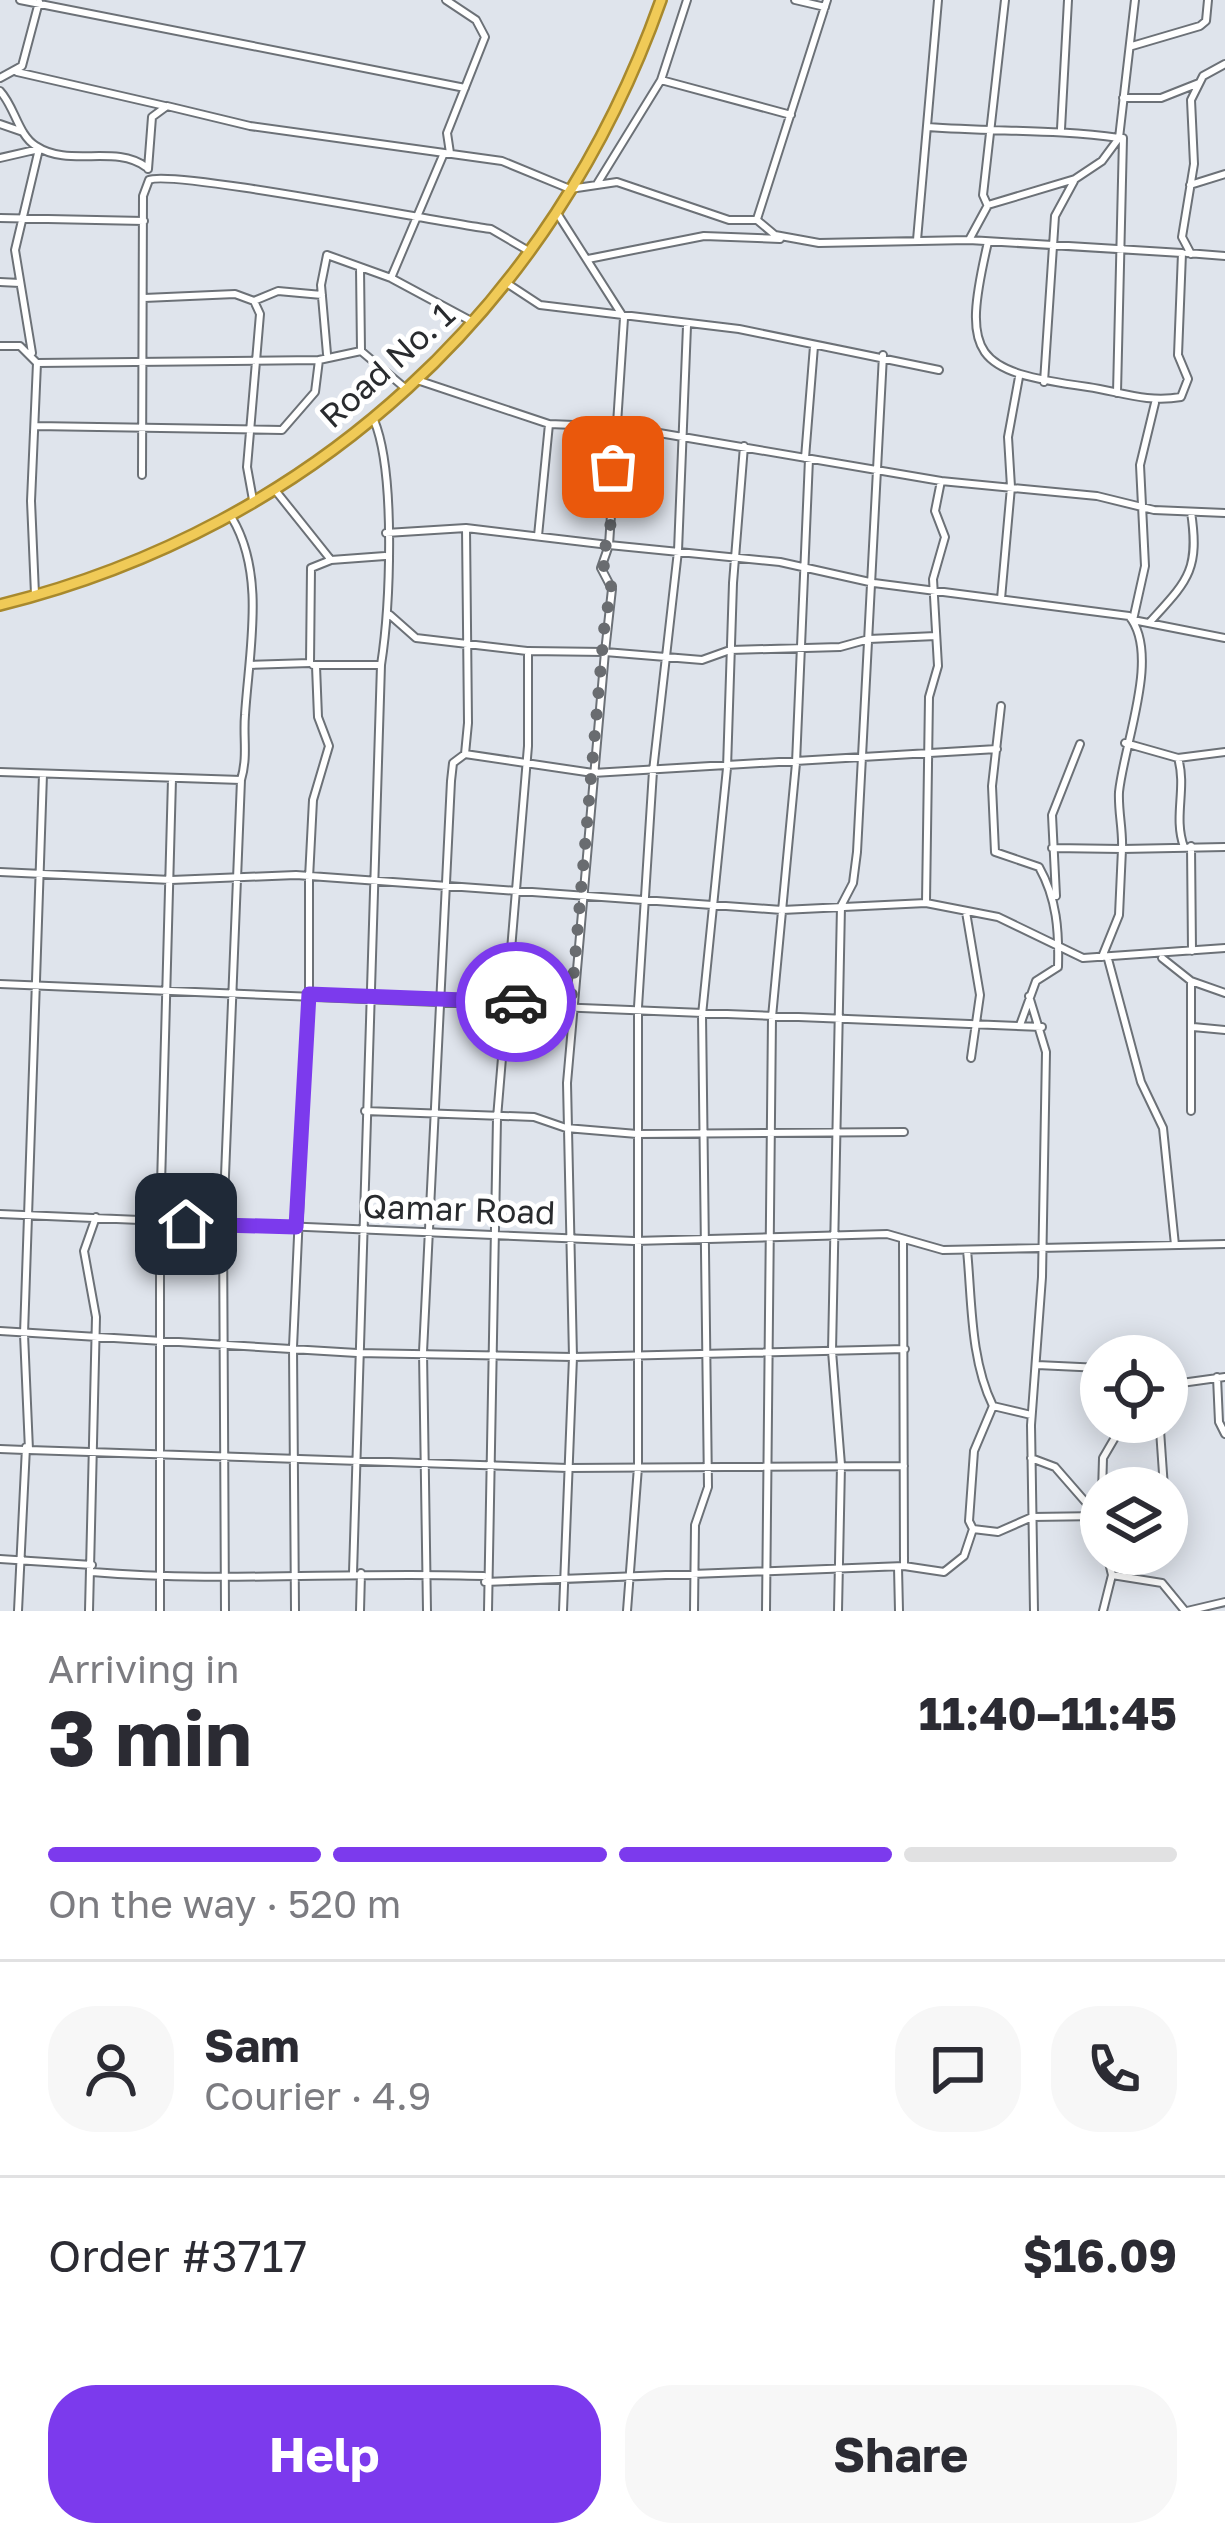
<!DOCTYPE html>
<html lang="en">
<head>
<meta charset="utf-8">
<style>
  :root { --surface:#fff; --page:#f7f7f7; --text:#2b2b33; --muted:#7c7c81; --line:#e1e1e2; --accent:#7c3aed }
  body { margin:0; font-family:"Golos Text",sans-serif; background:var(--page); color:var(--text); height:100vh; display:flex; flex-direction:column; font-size:45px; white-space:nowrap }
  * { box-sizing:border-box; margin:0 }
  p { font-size:39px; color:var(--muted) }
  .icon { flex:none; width:66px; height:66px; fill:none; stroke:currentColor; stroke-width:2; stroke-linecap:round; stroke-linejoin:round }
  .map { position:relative; height:1611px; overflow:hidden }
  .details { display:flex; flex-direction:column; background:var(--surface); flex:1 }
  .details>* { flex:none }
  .controls { position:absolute; left:1080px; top:1335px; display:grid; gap:24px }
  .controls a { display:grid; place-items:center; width:108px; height:108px; border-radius:50%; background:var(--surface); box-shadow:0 6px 30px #0003; font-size:60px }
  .pin { position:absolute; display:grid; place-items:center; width:102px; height:102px; color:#fff; margin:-51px; border-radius:24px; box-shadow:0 6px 18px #0006 }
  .courier { position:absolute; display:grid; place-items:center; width:120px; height:120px; margin:-60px; border:9px solid #7c3aed; border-radius:50%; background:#fff; color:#222; box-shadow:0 3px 15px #0007 }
  .head em { font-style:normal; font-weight:700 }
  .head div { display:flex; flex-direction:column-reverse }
  .head { display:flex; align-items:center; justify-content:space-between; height:204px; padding:0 48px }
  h1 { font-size:78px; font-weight:700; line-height:90px }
  .bar { display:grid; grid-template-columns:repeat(4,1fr); gap:18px 12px; align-content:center; height:144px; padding:0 48px }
  .bar i { height:15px; border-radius:9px; background:var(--line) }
  .bar .selected { background:var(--accent) }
  .bar p { grid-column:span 4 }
  .line { display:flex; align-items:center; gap:30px; padding:0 48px; border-top:3px solid var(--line) }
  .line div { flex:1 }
  .round { display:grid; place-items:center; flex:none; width:126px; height:126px; border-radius:48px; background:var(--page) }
  .primary-button { display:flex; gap:24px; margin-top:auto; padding:24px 48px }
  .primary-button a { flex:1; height:138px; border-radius:48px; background:var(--accent); color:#fff; font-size:48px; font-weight:700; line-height:138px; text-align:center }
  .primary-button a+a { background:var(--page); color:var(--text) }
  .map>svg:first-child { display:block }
</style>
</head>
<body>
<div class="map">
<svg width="1225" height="1611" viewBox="0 0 1225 1611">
  <rect width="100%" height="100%" fill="#dfe4ec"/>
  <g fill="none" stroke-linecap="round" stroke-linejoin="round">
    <defs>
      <path id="minor" d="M20 0 465 88
        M446 0 476 20 485 37 447 133 450 153
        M795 0 825 7
        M1132 46 1200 26 1206 21 1208 0
        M17 72 165 106
        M0 78 22 66 39 2
        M661 80 791 115
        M0 91C15 107 18 135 36 146 69 168 115 144 146 167
        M1123 98H1161L1199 83
        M0 124 23 132
        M928 127C993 132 1056 129 1119 138
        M1061 129 1068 0
        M444 153 391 278 471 321
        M0 158 39 149 15 250 32 353
        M148 169 152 117 167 106 250 126 502 161 570 189 617 182 729 220H757L775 235 819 243 969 240 988 205 1075 179 1102 161 1119 138 1135 0
        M597 184 661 80 687 0
        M1190 185 1225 174
        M987 204 983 195 1005 0
        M0 218 144 221
        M757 219 827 0
        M917 240 938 0
        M969 240 1182 253 1178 355 1188 379 1181 397C1147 403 1121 392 1088 387 973 371 961 358 988 242
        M1187 253 1225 256
        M1191 254 1182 237 1194 164 1191 100 1203 76 1225 64
        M588 259 704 236 780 239
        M360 267 361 351
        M0 282 20 283
        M508 284 540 305 739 329 939 370
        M144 298 235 294 254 301 260 314 247 467 253 500
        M254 301 278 291 322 295
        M0 346H20L37 363 31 501 35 594
        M327 354 321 285 327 255 391 278
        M37 363 319 360
        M417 380 549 424 624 427 941 481 1097 496 1154 510 1225 513
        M1044 382 1055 216 1074 181
        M1117 393 1123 138
        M1155 403 1140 465 1145 566 1133 620 1225 638
        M35 426 282 430 315 392 319 360 361 351 405 388
        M805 458 814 346
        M142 475 143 196 149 180C170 169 443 223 491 229L527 250
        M275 490 331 560
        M386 533 466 528 609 545 624 318 557 213
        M538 536 549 424
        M1001 599 1011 487 1008 437 1019 377
        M390 615 416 638 527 651
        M1150 622C1187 581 1200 571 1191 512
        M250 665 310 663 311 568 331 560 385 556
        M313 665H381
        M1001 706 992 786 995 852 1039 867C1057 899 1059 931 1058 967L1036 981 1020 1025
        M1125 743 1178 758 1225 752
        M465 754 593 773 997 749
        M1178 758C1187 788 1173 817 1184 847
        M0 772 241 780
        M43 774 24 1334 29 1450 568 1468 904 1466
        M1191 846 1192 951
        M1052 848 1122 849 1119 915 1102 957
        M0 872 171 880 296 875 782 910 926 903 998 917 1083 958 1225 948
        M1056 896 1052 815 1080 744
        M926 902 929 697 938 666 933 579 945 537 935 511 941 481
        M966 912 980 995 971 1058
        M1162 958 1191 981V1111
        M1108 959 1141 1082 1163 1128 1175 1245
        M1191 981 1225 993
        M0 984 1042 1027
        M1029 996 1046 1052 1042 1277 1031 1425 1034 1611
        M1193 1027 1225 1030
        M365 1111 534 1117 566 1128 637 1134 904 1132
        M0 1214 634 1241 887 1234 943 1250 1225 1244
        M903 1239 904 1566
        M967 1250C972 1301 970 1359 993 1406L1031 1415
        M0 1331 357 1353 573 1357 905 1349
        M1037 1365 1101 1368
        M1217 1377 1219 1422 1225 1434
        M1167 1385 1225 1377
        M993 1406 974 1451 969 1521 973 1529 998 1532 1032 1517 1101 1516
        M1160 1430 1164 1488
        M0 1449 25 1450
        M1031 1458 1055 1467 1096 1514
        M1101 1528 1103 1458 1124 1422
        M0 1559 92 1565
        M898 1567 899 1611
        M92 1572C223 1583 353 1571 484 1576
        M353 1573 381 665C390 607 396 473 374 420
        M1112 1575 1162 1583 1185 1611
        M485 1582 904 1566 944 1572 964 1556 973 1529
        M18 1611 26 1447
        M89 1611 96 1317 84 1251 96 1217
        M160 1611V1222L172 779
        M225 1611 223 1225 241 780C248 756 243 738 245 715 249 651 266 575 232 518
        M295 1611 293 1347 309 994V878L313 800 329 746 318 717 316 666
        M360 1611 361 1573
        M427 1611 423 1352 451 781 453 763 465 754 468 723 466 528
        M488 1611 497 1118 528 746V651L605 652 612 589 601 568 609 545 780 562 874 583 1129 616C1161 654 1124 743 1119 792 1118 811 1123 830 1122 849L1225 847
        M563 1611 573 1357 567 1083 605 652 702 660 730 650 840 647 869 639 936 636
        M627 1611 638 1467V1007L653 771 678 551 687 326
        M694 1611 695 1525 708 1487 702 1015 727 768 733 583 744 446
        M766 1611 772 1017 796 763 809 459
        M838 1611 841 1465 832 1351 841 906 853 883 857 852 883 355
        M1103 1611 1112 1575 1107 1554
        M1187 1611 1225 1602"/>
      <path id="trunk" d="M0 605C314 527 553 306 661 0"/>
    </defs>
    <use href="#minor" stroke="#6c7177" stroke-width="10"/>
    <use href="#trunk" stroke="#a8892d" stroke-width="14"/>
    <use href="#minor" stroke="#fff" stroke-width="6"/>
    <use href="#trunk" stroke="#f0ca57" stroke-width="9"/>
  </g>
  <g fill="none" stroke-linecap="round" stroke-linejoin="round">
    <path stroke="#696c70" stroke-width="12" stroke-dasharray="0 21.6" d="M516 1002 571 1004 605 619 612 589 601 558 610 534 613 467"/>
    <path stroke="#7c3aed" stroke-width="15" d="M186 1224 296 1227 309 994 516 1002"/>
  </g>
  <g text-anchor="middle" stroke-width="10" stroke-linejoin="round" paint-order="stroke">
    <g font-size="33" fill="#292b2e" stroke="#fff">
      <text transform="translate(387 365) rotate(-42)" y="12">Road No. 1</text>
      <text transform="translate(459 1209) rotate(2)" y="12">Qamar Road</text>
    </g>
  </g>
</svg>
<div class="controls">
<a><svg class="icon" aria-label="locate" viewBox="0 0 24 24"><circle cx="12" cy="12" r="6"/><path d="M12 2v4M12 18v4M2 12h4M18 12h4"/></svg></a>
<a><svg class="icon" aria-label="layers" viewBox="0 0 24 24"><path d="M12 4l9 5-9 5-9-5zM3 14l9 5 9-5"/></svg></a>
</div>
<div class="pin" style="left:613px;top:467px;background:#ea580c"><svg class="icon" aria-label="bag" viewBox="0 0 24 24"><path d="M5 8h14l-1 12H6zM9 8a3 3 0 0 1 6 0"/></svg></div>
<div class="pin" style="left:186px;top:1224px;background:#1f2937"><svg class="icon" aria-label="home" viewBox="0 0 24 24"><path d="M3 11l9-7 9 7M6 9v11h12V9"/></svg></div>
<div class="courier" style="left:516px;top:1002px"><svg class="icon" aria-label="car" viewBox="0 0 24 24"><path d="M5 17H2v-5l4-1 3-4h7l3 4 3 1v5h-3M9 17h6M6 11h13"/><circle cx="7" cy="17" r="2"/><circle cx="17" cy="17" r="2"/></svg></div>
</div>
<section class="details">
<div class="head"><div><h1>3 min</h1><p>Arriving in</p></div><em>11:40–11:45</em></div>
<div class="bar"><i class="selected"></i><i class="selected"></i><i class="selected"></i><i></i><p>On the way · 520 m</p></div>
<div class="line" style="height:216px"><a class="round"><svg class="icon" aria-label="person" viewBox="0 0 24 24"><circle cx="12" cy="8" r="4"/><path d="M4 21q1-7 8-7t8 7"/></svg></a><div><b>Sam</b><p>Courier · 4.9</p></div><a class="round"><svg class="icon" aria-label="chat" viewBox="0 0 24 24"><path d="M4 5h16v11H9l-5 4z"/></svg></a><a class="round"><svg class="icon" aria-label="phone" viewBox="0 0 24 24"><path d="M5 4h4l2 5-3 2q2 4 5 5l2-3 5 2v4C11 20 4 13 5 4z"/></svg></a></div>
<div class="line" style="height:156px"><div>Order #3717</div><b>$16.09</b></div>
<div class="primary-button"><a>Help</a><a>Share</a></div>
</section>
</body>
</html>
